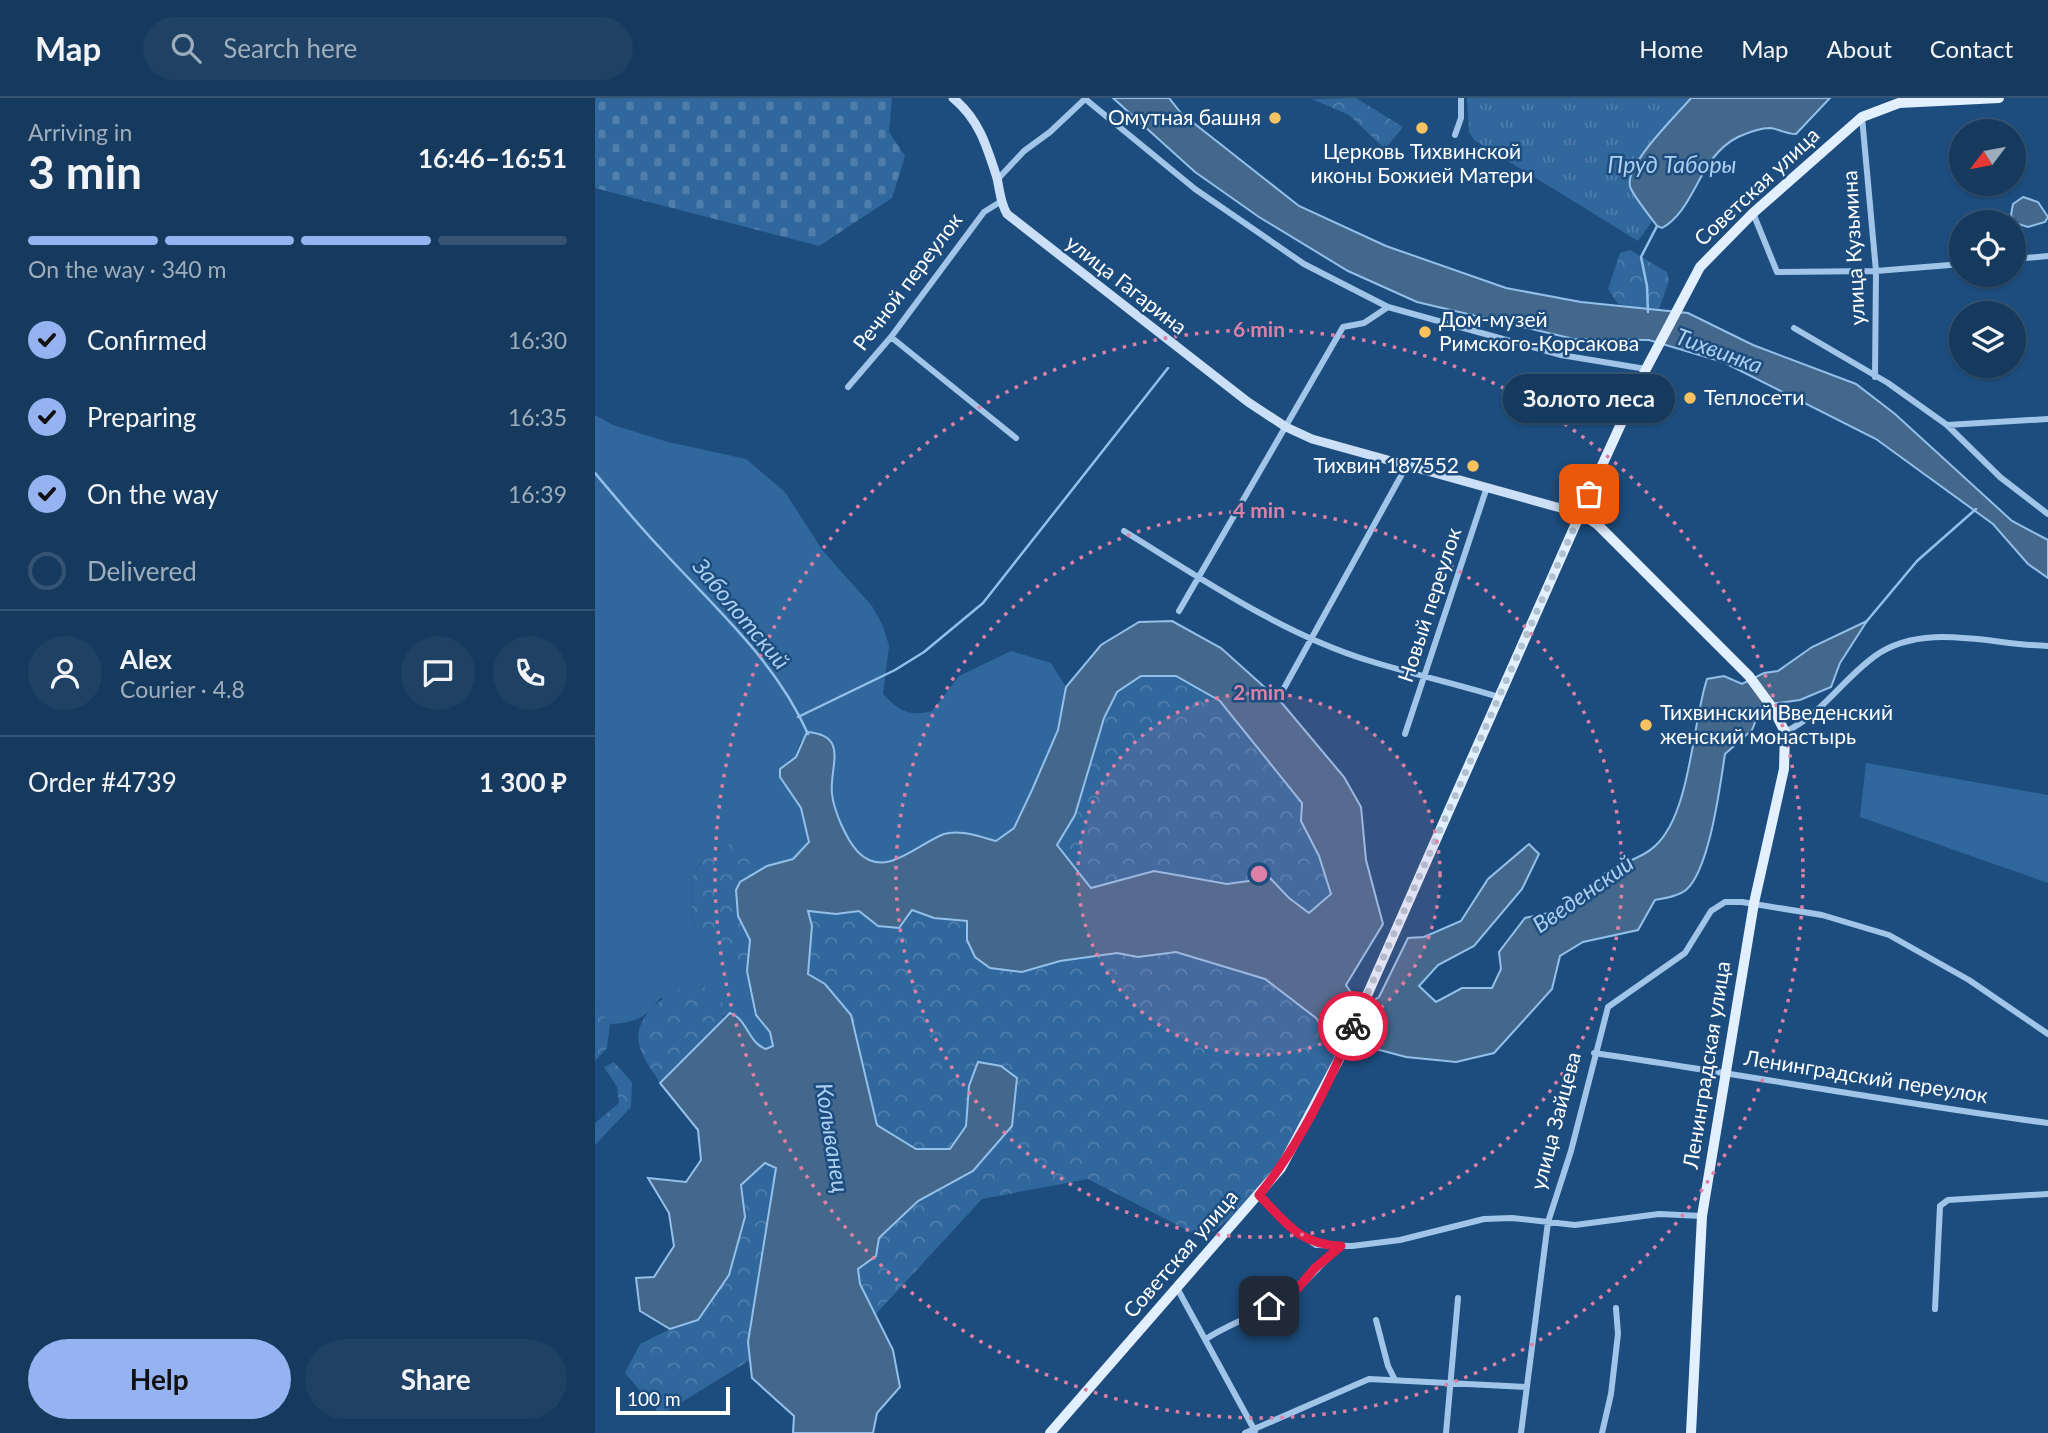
<!DOCTYPE html>
<html lang="en">
<head>
<meta charset="utf-8">
<style>
  :root { --surface:#163a5e; --page:#1f4164; --text:#f1f3f6; --muted:#9eadbc; --line:#355473; --accent:#95b2f1 }
  body { margin:0; font-family:Lato,sans-serif; background:var(--page); color:var(--text); height:100vh; display:flex; flex-direction:column; font-size:26px; white-space:nowrap }
  * { box-sizing:border-box; margin:0 }
  p { font-size:23px; color:var(--muted) }
  .icon { flex:none; width:38px; height:38px; fill:none; stroke:currentColor; stroke-width:2; stroke-linecap:round; stroke-linejoin:round }
  .map { position:relative; flex:1; overflow:hidden }
  .drawer { display:flex; flex-direction:column; background:var(--surface); width:595px }
  .drawer>* { flex:none }
  .needle { width:46px; rotate:238deg }
  .fabs { position:absolute; left:1354px; top:21px; display:grid; gap:14px }
  .fabs a { display:grid; place-items:center; width:77px; height:77px; border-radius:50%; background:var(--surface); box-shadow:0 2px 5px #0004,0 0 0 2px var(--line); font-size:35px }
  .scale { position:absolute; left:21px; bottom:18px; width:114px; box-sizing:border-box; padding-left:7px; border:4px solid #fff; border-top:0; font-size:19px; line-height:24px; white-space:nowrap; color:#fff; -webkit-text-stroke:5px #1d4d7e; paint-order:stroke }
  .pin { position:absolute; display:grid; place-items:center; width:60px; height:60px; color:#fff; margin:-30px; border-radius:14px; box-shadow:0 4px 10px #0006 }
  .courier { position:absolute; display:grid; place-items:center; width:70px; height:70px; margin:-35px; border:5px solid #e11d48; border-radius:50%; background:#fff; color:#222; box-shadow:0 2px 9px #0007 }
  .bubble { position:absolute; height:49px; border-radius:24px; background:var(--surface); box-shadow:0 2px 5px #0004,0 0 0 2px var(--line); font-size:23px; font-weight:700; line-height:49px; text-align:center }
  .headline em { font-style:normal; font-weight:700 }
  .headline div { display:flex; flex-direction:column-reverse }
  .headline { display:flex; align-items:center; justify-content:space-between; height:119px; padding:0 28px }
  h1 { font-size:46px; font-weight:700; line-height:52px }
  .bar { display:grid; grid-template-columns:repeat(4,1fr); gap:10px 7px; align-content:center; height:84px; padding:0 28px }
  .bar i { height:9px; border-radius:5px; background:var(--line) }
  .bar .on { background:var(--accent) }
  .bar p { grid-column:span 4 }
  .line { display:flex; align-items:center; gap:18px; padding:0 28px; border-top:2px solid var(--line) }
  .line div { flex:1 }
  .round { display:grid; place-items:center; flex:none; width:74px; height:74px; border-radius:37px; background:var(--page) }
  ol { padding:0 28px; list-style:none }
  li { display:flex; align-items:center; gap:21px; height:77px }
  li p { margin-inline-start:auto }
  li .icon { padding:7px; border-radius:50%; background:var(--accent); color:#111; stroke-width:4 }
  li:last-child { color:var(--muted) }
  li i { width:38px; height:38px; border:4px solid var(--line); border-radius:50% }
  .action { display:flex; gap:14px; margin-top:auto; padding:14px 28px }
  .action a { flex:1; height:80px; border-radius:42px; background:var(--accent); color:#111; font-size:28px; font-weight:700; line-height:80px; text-align:center }
  .action a+a { background:var(--page); color:var(--text) }
  header { display:flex; align-items:center; gap:42px; box-sizing:border-box; height:98px; padding:0 35px; background:var(--surface); border-bottom:2px solid var(--line) }
  header strong { font-size:33px }
  nav { display:flex; gap:38px; margin-inline-start:auto; font-size:24px }
  .search { width:490px; height:63px; background:var(--page); display:flex; align-items:center; gap:18px; box-sizing:border-box; padding:0 24px; border-radius:38px; color:var(--muted); font-size:26px }
  main { display:flex; flex:1; min-height:0 }
  .map>svg:first-child { display:block }
</style>
</head>
<body>
<header>
<strong>Map</strong>
<div class="search"><svg class="icon" aria-label="search" viewBox="0 0 24 24"><circle cx="10" cy="10" r="6"/><path d="M15 15l6 6"/></svg>Search here</div>
<nav><a>Home</a><a>Map</a><a>About</a><a>Contact</a></nav>
</header>
<main>
<section class="drawer">
<div class="headline"><div><h1>3 min</h1><p>Arriving in</p></div><em>16:46–16:51</em></div>
<div class="bar"><i class="on"></i><i class="on"></i><i class="on"></i><i></i><p>On the way · 340 m</p></div>
<ol>
<li><svg class="icon" aria-label="check" viewBox="0 0 24 24"><path d="M5 12l5 5 9-10"/></svg>Confirmed<p>16:30</p></li>
<li><svg class="icon" aria-label="check" viewBox="0 0 24 24"><path d="M5 12l5 5 9-10"/></svg>Preparing<p>16:35</p></li>
<li><svg class="icon" aria-label="check" viewBox="0 0 24 24"><path d="M5 12l5 5 9-10"/></svg>On the way<p>16:39</p></li>
<li><i></i>Delivered</li>
</ol>
<div class="line" style="height:126px"><a class="round"><svg class="icon" aria-label="person" viewBox="0 0 24 24"><circle cx="12" cy="8" r="4"/><path d="M4 21q1-7 8-7t8 7"/></svg></a><div><b>Alex</b><p>Courier · 4.8</p></div><a class="round"><svg class="icon" aria-label="chat" viewBox="0 0 24 24"><path d="M4 5h16v11H9l-5 4z"/></svg></a><a class="round"><svg class="icon" aria-label="phone" viewBox="0 0 24 24"><path d="M5 4h4l2 5-3 2q2 4 5 5l2-3 5 2v4C11 20 4 13 5 4z"/></svg></a></div>
<div class="line" style="height:91px"><div>Order #4739</div><b>1 300 ₽</b></div>
<div class="action"><a>Help</a><a>Share</a></div>
</section>
<div class="map">
<svg width="1453" height="1335" viewBox="0 0 1453 1335">
  <defs>
    <pattern id="forest-crowns" width="20" height="18" patternUnits="userSpaceOnUse" patternTransform="scale(1.75)"><rect width="20" height="18" fill="#30679d"/><path d="M2 6a3 3 0 1 1 6 0M12 15a3 3 0 1 1 6 0" fill="none" stroke="#4f7eac"/></pattern>
    <pattern id="cemetery-stones" width="16" height="16" patternUnits="userSpaceOnUse" patternTransform="scale(1.75)"><rect width="16" height="16" fill="#30679d"/><path d="M2 7V4a2 2 0 0 1 4 0v3zM10 15v-3a2 2 0 0 1 4 0v3z" fill="#4f7eac"/></pattern>
    <pattern id="park-tufts" width="24" height="20" patternUnits="userSpaceOnUse" patternTransform="scale(1.75)"><rect width="24" height="20" fill="#30679d"/><path d="M3 7l-1-3M5 7V3M7 7l1-3M15 17l-1-3M17 17v-4M19 17l1-3" fill="none" stroke="#4f7eac"/></pattern>
  </defs>
  <rect width="100%" height="100%" fill="#1d4d7e"/>
  <path fill="#30679d" d="M0 317 18 327 73 344 151 361 190 394 228 453 277 508 288 528 294 548 288 596C304 613 314 619 337 613L364 578 416 553 456 565 471 589 463 632 437 692 419 730 401 743C386 739 364 731 349 737 329 744 312 759 291 764 263 771 239 717 237 695 236 681 239 666 240 652L205 644 200 659 193 663 185 679 206 710 214 744 198 761 172 768 143 741 106 764 96 781 97 817 102 835 152 873 161 917 175 934 178 948 171 951 162 948 142 917 65 900C52 920 39 925 15 926L0 905Z
    M1271 665 1453 697V785L1265 719Z"/>
  <path fill="url(#forest-crowns)" d="M761 0 808 29 790 51 754 17 717 1Z
    M1035 152 1072 174 1074 183 1063 214 1023 206 1013 191 1025 155Z
    M546 578H581L625 603 707 706 706 723 724 758 736 796 714 816 694 800 675 780 632 786 559 773 496 790 462 747 480 717 509 620 522 594Z
    M143 741 172 768 145 784 143 818 155 842 152 873 102 835 97 817 96 781 106 764Z
    M212 812 241 816 264 813 283 828 317 812 339 820 372 823V842L427 874 465 863 522 855 543 859 581 854 670 881 721 920 728 929 735 917 743 911 761 915 704 1035 664 1097 609 1141 493 1081 387 1101 280 1217 265 1186 263 1171 281 1158 284 1140 323 1103 378 1073 416 1028 422 980 374 988 371 1029 355 1051H321L282 1027 270 971 230 886 213 876 217 828Z
    M98 885 110 890 142 917 135 915 129 918 125 927 65 985C58 974 47 959 44 946 38 915 75 894 98 885Z
    M0 905 15 926 12 950 0 963Z
    M19 964 37 984 36 1009 0 1047V1025L24 1005 22 989 9 969Z
    M170 1064 181 1070 153 1244 155 1262 66 1317 30 1275 45 1246 75 1231 103 1222 150 1119 146 1087Z"/>
  <path fill="url(#cemetery-stones)" d="M0 0H297L294 34 310 58 297 100 224 148 0 90Z"/>
  <path fill="url(#park-tufts)" d="M872 0H1096L1036 81 1035 88 1058 122 1043 143 879 42 874 34Z"/>
  <path fill="#44688c" stroke="#93c0ea" stroke-width="2" fill-rule="evenodd" d="M518 0H574L586 15 704 108 791 148 911 190 986 204 1093 215 1158 247 1261 286 1300 316 1417 423 1453 442V480L1433 466 1398 426 1281 341 1128 264 1054 242 979 241 822 204 753 173 664 119 600 74Z
    M1096 0H1235L1201 36C1191 36 1184 31 1175 30 1164 30 1152 35 1143 39 1103 59 1101 111 1067 130L1062 128C1057 121 1036 95 1035 88 1030 66 1083 16 1096 0Z
    M1428 99 1443 104 1453 119 1450 124 1433 129 1420 125 1416 117 1418 106Z
    M577 523 626 550 686 604 749 679 766 709 771 762 788 826 751 887 757 896 776 904 784 899 813 840 829 839 866 823 893 781 934 746 944 756 927 791 879 848 843 867 824 888 841 904 867 890H897L906 871 904 854 930 820 953 815 964 822C979 807 992 788 1009 776 1024 764 1046 762 1060 748 1096 715 1097 626 1112 581L1129 578 1147 586 1169 575 1183 573 1217 549 1272 523 1245 565 1236 589 1205 602 1167 607 1157 632 1130 656C1125 687 1115 771 1091 792 1082 799 1070 800 1060 802L1043 832 988 844 965 858 957 891 899 955 861 964 811 959 762 946 769 924 761 915 743 911 735 917 728 930 721 920 670 881 581 854 543 859 522 855 465 863 427 874 395 870 380 859 372 842V823L339 820 317 812 304 830 283 828 264 813 241 816 213 813 217 828 213 876 230 886 256 917 282 1027 321 1051H355L371 1028 374 988 383 964 406 968 422 980 417 1028 378 1073 323 1103 284 1140 281 1158 263 1171 265 1186 298 1252 305 1289 282 1315 278 1335H198L199 1318 157 1280 153 1244 181 1070 170 1065 146 1087 150 1119 134 1177 103 1222 75 1231 45 1213 41 1180 59 1179 79 1148 74 1115 53 1080 91 1084 106 1062 103 1032 65 985 135 915C152 920 153 945 171 951L178 948 175 934 161 917 152 873 155 842 143 818 141 792 145 784 172 768 198 761 214 744 206 710 185 679V671L201 659 212 634C255 637 234 669 237 696 239 713 251 741 263 754 290 782 322 746 349 736 364 731 386 739 401 743L419 730 437 692 463 632 471 589 506 547 544 524ZM546 578H581L625 603 707 705 706 723 724 758 736 796 714 815 694 800 675 780 632 786 559 773 496 790 462 747 480 717 509 620 522 594Z"/>
  <g fill="none" stroke-linecap="round" stroke-linejoin="round">
    <path stroke="#93c0ea" stroke-width="2.5" d="M1053 214 1052 188 1046 159 1062 128
      M0 375C22 401 44 428 67 452 119 509 181 563 213 636
      M1271 524 1322 463 1381 411
      M203 619 300 572 329 554 388 505 573 270"/>
    <path stroke="#a0c5e8" stroke-width="6" d="M489 0 600 91 709 166 793 209 966 257 1051 271
      M1267 19 1281 173 1280 279
      M860 37 866 20V0
      M402 82 429 53 455 34 490 1
      M1158 115 1182 174 1281 173 1367 166
      M1419 161 1453 158
      M1199 230 1293 285 1352 327 1405 379 1453 416
      M296 239 421 340
      M253 289 296 239 389 114 405 104
      M1352 327 1453 321
      M529 433C607 481 687 536 775 563 817 576 861 586 904 599
      M584 513 748 229 769 225 793 209
      M688 592 812 367
      M1190 634C1227 616 1247 582 1280 558 1329 523 1397 547 1453 548
      M810 636 892 389
      M999 955C1151 977 1301 1005 1453 1025
      M664 1097 693 1128 721 1147 757 1148 805 1142 889 1121 917 1120 980 1127 1064 1116 1107 1118
      M582 1190 660 1333
      M1340 1211 1345 1108 1353 1102 1453 1096
      M781 1222 793 1268 800 1282
      M611 1241C639 1222 677 1213 703 1190 718 1177 731 1161 746 1148
      M650 1335 774 1281 931 1289
      M851 1335 863 1200
      M926 1335 953 1124 976 1053 1013 909 1090 855 1116 813 1130 804H1147L1227 817 1294 837 1374 882 1453 936
      M1007 1335 1016 1296 1023 1236 1021 1210"/>
    <path stroke="#cbe0f6" stroke-width="9" d="M358 0C384 21 392 49 402 80 405 93 405 104 412 116L653 304 691 329 717 341 987 416"/>
    <path stroke="#e2effe" stroke-width="10" d="M987 416 1003 427 1154 578 1179 612 1190 634 1189 671 1159 805 1107 1118 1096 1335
      M455 1335 686 1070 743 963 994 396 1051 271 1105 169 1158 115 1267 19 1304 5 1404 0"/>
  </g>
  <g fill="none" stroke-linecap="round" stroke-linejoin="round">
    <path stroke="#b0c1d2" stroke-width="7" stroke-dasharray="0 12.6" d="M758 928 994 396"/>
    <path stroke="#e11d48" stroke-width="9" d="M674 1208 702 1191 720 1170 746 1148C704 1146 692 1126 664 1097 704 1048 734 987 758 928"/>
  </g>
  <circle cx="664" cy="776" r="181" fill="#dd80a5" fill-opacity=".12"/>
  <g fill="none" stroke="#dd80a5" stroke-width="3.5" stroke-dasharray="3.5 7">
    <circle cx="664" cy="776" r="181"/>
    <circle cx="664" cy="776" r="363"/>
    <circle cx="664" cy="776" r="544"/>
  </g>
  <g fill="#f8c35e" stroke="#1d4d7e" stroke-width="2.5">
    <circle cx="680" cy="20" r="7"/>
    <circle cx="827" cy="30" r="7"/>
    <circle cx="830" cy="234" r="7"/>
    <circle cx="1095" cy="300" r="7"/>
    <circle cx="878" cy="368" r="7"/>
    <circle cx="1051" cy="627" r="7"/>
  </g>
  <g text-anchor="middle" stroke-width="5" stroke-linejoin="round" paint-order="stroke">
    <g font-size="21" fill="#fff" stroke="#1d4d7e" text-anchor="start">
      <text x="666" y="27" text-anchor="end">Омутная башня</text>
      <text x="827" y="61" text-anchor="middle">Церковь Тихвинской<tspan x="827" dy="24">иконы Божией Матери</tspan></text>
      <text x="844" y="229">Дом-музей<tspan x="844" dy="24">Римского-Корсакова</tspan></text>
      <text x="1109" y="307">Теплосети</text>
      <text x="864" y="375" text-anchor="end">Тихвин 187552</text>
      <text x="1065" y="622">Тихвинский Введенский<tspan x="1065" dy="24">женский монастырь</tspan></text>
    </g>
    <g font-size="21" fill="#fff" stroke="#1d4d7e">
      <text transform="translate(1162 89) rotate(-43)" y="7">Советская улица</text>
      <text transform="translate(1259 150) rotate(-93)" y="7">улица Кузьмина</text>
      <text transform="translate(313 184) rotate(-53)" y="7">Речной переулок</text>
      <text transform="translate(531 187) rotate(38)" y="7">улица Гагарина</text>
      <text transform="translate(835 507) rotate(-72)" y="7">Новый переулок</text>
      <text transform="translate(1112 967) rotate(-81)" y="7">Ленинградская улица</text>
      <text transform="translate(1271 979) rotate(9)" y="7">Ленинградский переулок</text>
      <text transform="translate(961 1023) rotate(-75)" y="7">улица Зайцева</text>
      <text transform="translate(586 1156) rotate(-49)" y="7">Советская улица</text>
    </g>
    <g font-size="23" font-style="italic" fill="#abcff0" stroke="#1d4d7e">
      <text x="1077" y="75">Пруд Таборы</text>
      <text transform="translate(1124 253) rotate(20)" y="8">Тихвинка</text>
      <text transform="translate(146 516) rotate(50)" y="8">Заболотский</text>
      <text transform="translate(988 796) rotate(-35)" y="8">Введенский</text>
      <text transform="translate(237 1040) rotate(81)" y="8">Колыванец</text>
    </g>
  </g>
  <circle cx="664" cy="776" r="10" fill="#dd80a5" stroke="#1d4d7e" stroke-width="3.5"/>
  <g font-size="21" text-anchor="middle" font-weight="bold" fill="#dd80a5" stroke="#1d4d7e" stroke-width="5" stroke-linejoin="round" paint-order="stroke">
    <text x="664" y="239">6 min</text>
    <text x="664" y="420">4 min</text>
    <text x="664" y="602">2 min</text>
  </g>
</svg>
<div class="fabs">
<a><svg class="needle" viewBox="-14 -14 28 28"><path d="M0-13l5 13h-10z" fill="#e53935"/><path d="M0 13l5-13h-10z" fill="#9eadbc"/></svg></a>
<a><svg class="icon" aria-label="locate" viewBox="0 0 24 24"><circle cx="12" cy="12" r="6"/><path d="M12 2v4M12 18v4M2 12h4M18 12h4"/></svg></a>
<a><svg class="icon" aria-label="layers" viewBox="0 0 24 24"><path d="M12 4l9 5-9 5-9-5zM3 14l9 5 9-5"/></svg></a>
</div>
<div class="scale">100 m</div>
<div class="pin" style="left:994px;top:396px;background:#ea580c"><svg class="icon" aria-label="bag" viewBox="0 0 24 24"><path d="M5 8h14l-1 12H6zM9 8a3 3 0 0 1 6 0"/></svg></div>
<div class="pin" style="left:674px;top:1208px;background:#1f2937"><svg class="icon" aria-label="home" viewBox="0 0 24 24"><path d="M3 11l9-7 9 7M6 9v11h12V9"/></svg></div>
<div class="courier" style="left:758px;top:928px"><svg class="icon" aria-label="bike" viewBox="0 0 24 24"><circle cx="6" cy="16" r="4"/><circle cx="18" cy="16" r="4"/><path d="M6 16l4-8h5l3 8M10 8l3 8H6M13 5h3"/></svg></div>
<div class="bubble" style="left:908px;top:276px;width:172px">Золото леса</div>
</div>
</main>
</body>
</html>
